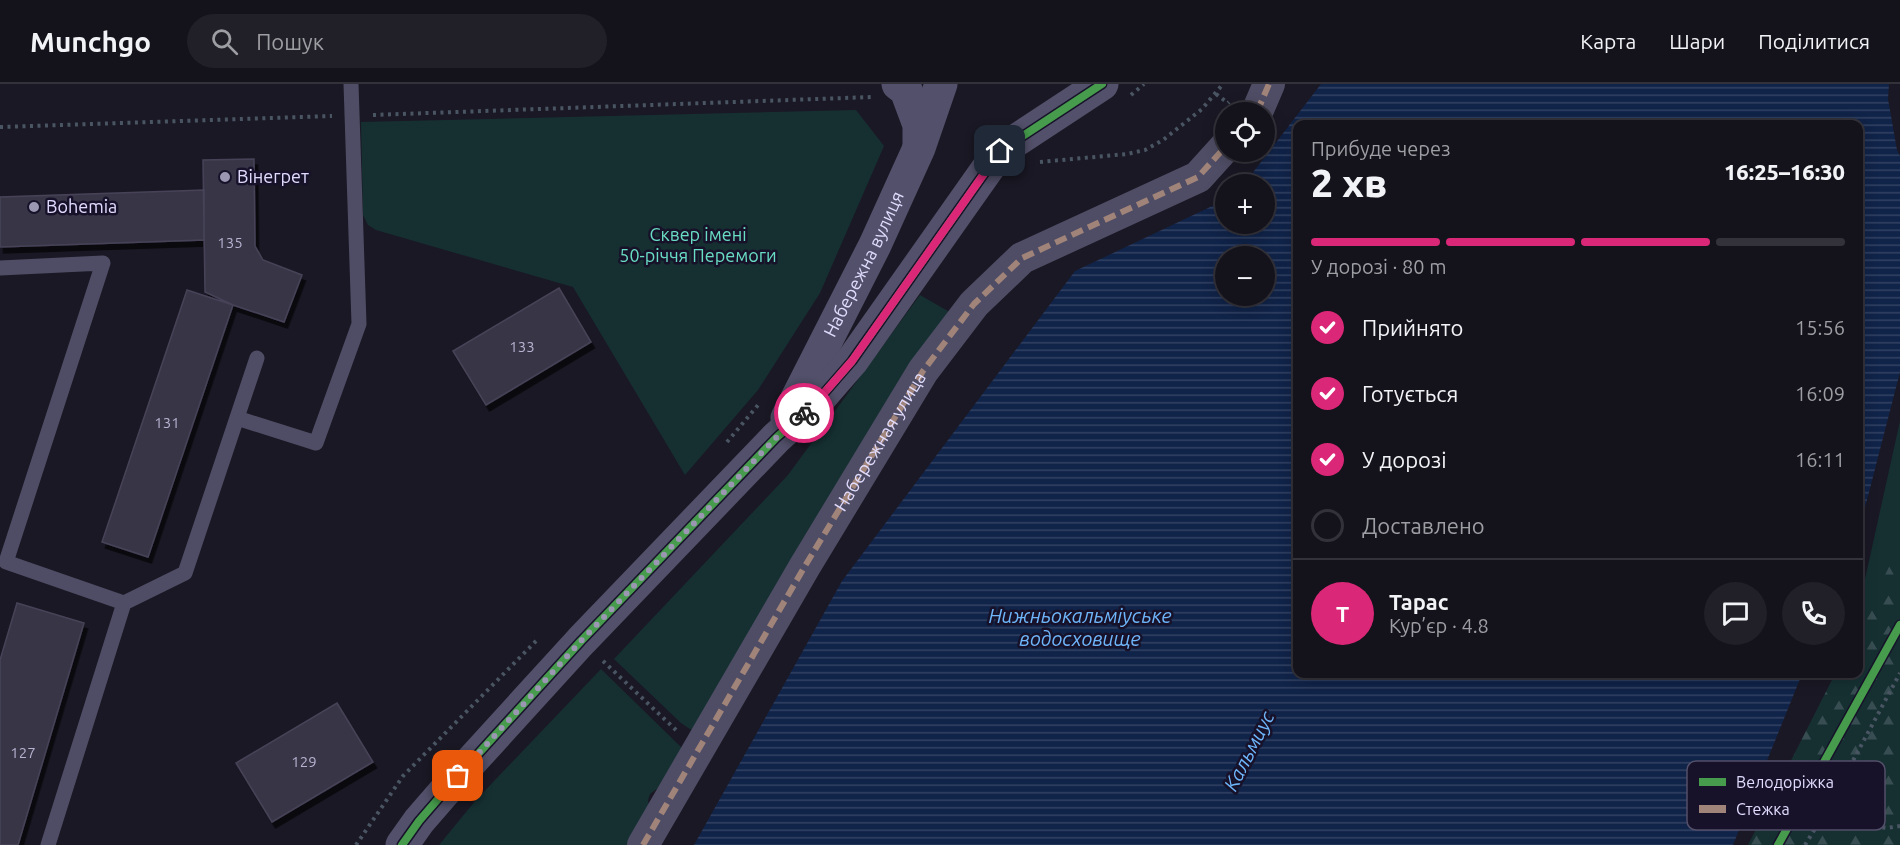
<!DOCTYPE html>
<html lang="uk">
<head>
<meta charset="utf-8">
<style>
  :root { --surface:#14121b; --page:#212028; --text:#f1f3f6; --muted:#9d9ea3; --line:#33323a; --accent:#db2777 }
  body { margin:0; font-family:Ubuntu,sans-serif; background:var(--page); color:var(--text); height:100vh; display:flex; flex-direction:column; font-size:22px; white-space:nowrap }
  * { box-sizing:border-box; margin:0 }
  p { font-size:20px; color:var(--muted) }
  .icon { flex:none; width:33px; height:33px; fill:none; stroke:currentColor; stroke-width:2; stroke-linecap:round; stroke-linejoin:round }
  .map { position:relative; flex:1; overflow:hidden }
  .drawer { position:absolute; left:1293px; top:36px; width:570px; height:558px; display:flex; flex-direction:column; background:var(--surface); border-radius:12px; box-shadow:0 3px 15px #0003,0 0 0 2px var(--line) }
  .drawer>* { flex:none }
  .tools { position:absolute; left:1215px; top:18px; display:grid; gap:12px }
  .tools a { display:grid; place-items:center; width:60px; height:60px; border-radius:50%; background:var(--surface); box-shadow:0 3px 15px #0003,0 0 0 2px var(--line); font-size:30px }
  .pin { position:absolute; display:grid; place-items:center; width:51px; height:51px; color:#fff; margin:-26px; border-radius:12px; box-shadow:0 3px 9px #0006 }
  .courier { position:absolute; display:grid; place-items:center; width:60px; height:60px; margin:-30px; border:4px solid #db2777; border-radius:50%; background:#fff; color:#222; box-shadow:0 2px 8px #0007 }
  .head em { font-style:normal; font-weight:800 }
  .head div { display:flex; flex-direction:column-reverse }
  .head { display:flex; align-items:center; justify-content:space-between; height:102px; padding:0 18px }
  h1 { font-size:39px; font-weight:800; line-height:45px }
  .bar { display:grid; grid-template-columns:repeat(4,1fr); gap:9px 6px; align-content:center; height:72px; padding:0 18px }
  .bar i { height:8px; border-radius:4px; background:var(--line) }
  .bar .selected { background:var(--accent) }
  .bar p { grid-column:span 4 }
  .line { display:flex; align-items:center; gap:15px; padding:0 18px; border-top:2px solid var(--line) }
  .line div { flex:1 }
  .round { display:grid; place-items:center; flex:none; width:63px; height:63px; border-radius:32px; background:var(--page) }
  ol { padding:0 18px; list-style:none }
  li { display:flex; align-items:center; gap:18px; height:66px }
  li p { margin-inline-start:auto }
  li .icon { padding:6px; border-radius:50%; background:var(--accent); color:#fff; stroke-width:4 }
  li:last-child { color:var(--muted) }
  li i { width:33px; height:33px; border:3px solid var(--line); border-radius:50% }
  header { display:flex; align-items:center; gap:36px; box-sizing:border-box; height:84px; padding:0 30px; background:var(--surface); border-bottom:2px solid var(--line) }
  header strong { font-size:28px }
  nav { display:flex; gap:33px; margin-inline-start:auto; font-size:21px }
  .search { width:420px; height:54px; background:var(--page); display:flex; align-items:center; gap:15px; box-sizing:border-box; padding:0 21px; border-radius:33px; color:var(--muted); font-size:22px }
  .map>svg:first-child { display:block }
</style>
</head>
<body>
<header>
<strong>Munchgo</strong>
<div class="search"><svg class="icon" aria-label="search" viewBox="0 0 24 24"><circle cx="10" cy="10" r="6"/><path d="M15 15l6 6"/></svg>Пошук</div>
<nav><a>Карта</a><a>Шари</a><a>Поділитися</a></nav>
</header>
<div class="map">
<svg width="1900" height="761" viewBox="0 0 1900 761">
  <defs>
    <pattern id="forest-firs" width="22" height="20" patternUnits="userSpaceOnUse" patternTransform="scale(1.5)"><rect width="22" height="20" fill="#163032"/><path d="M5 1l3.5 6h-7zM16 11l3.5 6h-7z" fill="#384d51"/></pattern>
    <pattern id="water-rules" width="6" height="5" patternUnits="userSpaceOnUse" patternTransform="scale(1.5)"><rect width="6" height="5" fill="#102348"/><path d="M0 2.5h6" fill="none" stroke="#324263"/></pattern>
    <filter id="shadow"><feDropShadow dx="3.5" dy="6" stdDeviation="0" flood-color="#0009"/></filter>
  </defs>
  <rect width="100%" height="100%" fill="#1a1824"/>
  <path fill="#163032" d="M856 26 884 62 820 209 758 306 685 391 573 203 376 146 368 141 363 131 361 38Z
    M920 211 953 230 697 646 690 645 681 639 614 575 788 391Z
    M1900 337V761L1858 590 1859 522Z
    M601 585 682 664 658 704 650 710 648 716 650 726 635 761H439L476 716Z"/>
  <path fill="url(#forest-firs)" d="M1900 461V761H1748L1835 590H1858L1859 543Z"/>
  <path fill="url(#water-rules)" fill-rule="evenodd" d="M1321 0H1889L1888 15 1897 66 1900 72V288L1859 447 1858 40H1298V590H1802L1733 761H694L842 497 1075 187 1225 116 1226 140H1264V100H1244ZM1226 172H1264V212H1226Z"/>
  <path fill="#393646" stroke="#474358" stroke-width="1.5" filter="url(#shadow)" d="M254 75 255 162 263 176 302 191 284 238 233 221 205 208 203 76Z
    M204 106V156L0 163V113Z
    M559 204 591 258 486 321 453 267Z
    M187 206 233 221 148 473 102 458Z
    M17 519 84 539 18 761H0V576Z
    M337 619 373 678 272 738 236 679Z"/>
  <g fill="none" stroke-linecap="round" stroke-linejoin="round">
    <path stroke="#4a5563" stroke-width="4" stroke-dasharray="3 4.5" stroke-linecap="butt" d="M1216 10 1228 19 1229 18
      M1131 11 1144 0
      M373 31 872 13
      M0 43 332 32
      M1040 78 1127 70 1145 66 1163 56 1202 25 1223 0
      M727 358 759 320
      M603 577 676 646
      M1826 727 1846 739 1887 744 1900 742
      M356 761 403 692 539 554
      M1805 761 1826 727 1900 589"/>
    <path stroke="#4f4d65" stroke-width="15" d="M0 184 103 179 6 478 124 519
      M237 334 316 359 359 240 351 0
      M48 761 124 519 185 489 257 274"/>
    <path stroke="#4f4d65" stroke-width="32" d="M1257 28 1269 0
      M643 761 805 482 923 287 974 220 1022 174 1198 93 1226 62"/>
    <g stroke="#52506a" stroke-width="33">
      <path d="M898 0 906 6 919 41V62"/>
      <path id="s1" d="M787 334 875 161 919 64 941 0"/>
      <path d="M402 761 419 737 458 692 581 557 776 354 818 316 852 277 1000 67 1102 0"/>
    </g>
    <g stroke="#a18479" stroke-width="6" stroke-dasharray="12 6" stroke-linecap="butt">
      <path d="M1257 28 1269 0"/>
      <path id="s2" d="M643 761 805 482 923 287 974 220 1022 174 1198 93 1226 62"/>
    </g>
    <defs>
      <path id="cycleway" d="M402 761 419 737 458 692 581 557 776 354 818 316 852 277 1000 67 1102 0
        M1778 761 1900 541"/>
    </defs>
    <use href="#cycleway" stroke="#17122a" stroke-width="11"/>
    <use href="#cycleway" stroke="#469c4c" stroke-width="8"/>
  </g>
  <g fill="none" stroke-linecap="round" stroke-linejoin="round">
    <path stroke="#9b97b2" stroke-width="6" stroke-dasharray="0 10.8" d="M458 692 581 557 776 354 804 329"/>
    <path stroke="#db2777" stroke-width="8" d="M804 329 818 316 852 277 1000 67"/>
  </g>
  <g fill="#9b97b2" stroke="#17122a" stroke-width="2">
    <circle cx="225" cy="93" r="6"/>
    <circle cx="34" cy="123" r="6"/>
  </g>
  <g text-anchor="middle" stroke-width="5" stroke-linejoin="round" paint-order="stroke">
    <g font-size="15" fill="#b7b2d0">
      <text x="230" y="164">135</text>
      <text x="522" y="268">133</text>
      <text x="167" y="344">131</text>
      <text x="23" y="674">127</text>
      <text x="304" y="683">129</text>
    </g>
    <g font-size="18" fill="#e1dcfe" stroke="#17122a" text-anchor="start">
      <text x="237" y="99">Вінегрет</text>
      <text x="46" y="129">Bohemia</text>
    </g>
    <g font-size="18" fill="#69ddc3" stroke="#17122a">
      <text x="698" y="157">Сквер імені<tspan x="698" dy="21">50-річчя Перемоги</tspan></text>
    </g>
    <g font-size="18" fill="#e1dcfe" stroke="#17122a">
      <text dy="6" stroke="none"><textPath href="#s1" startOffset="172">Набережна вулиця</textPath></text>
      <text dy="6" stroke="none"><textPath href="#s2" startOffset="468">Набережная улица</textPath></text>
    </g>
    <g font-size="20" font-style="italic" fill="#6eb5fa" stroke="#17122a">
      <text x="1080" y="539">Нижньокальміуське<tspan x="1080" dy="23">водосховище</tspan></text>
      <text transform="translate(1249 667) rotate(-63)" y="7">Кальмиус</text>
    </g>
  </g>
  <rect x="1687" y="677" width="198" height="69" rx="9" fill="#17122a" stroke="#544f6a" stroke-width="1.5"/>
  <rect x="1699" y="694" width="27" height="8" fill="#469c4c"/>
  <rect x="1699" y="721" width="27" height="8" fill="#a18479"/>
  <g font-size="16" fill="#e1dcfe">
    <text x="1736" y="704">Велодоріжка</text>
    <text x="1736" y="731">Стежка</text>
  </g>
</svg>
<div class="tools">
<a><svg class="icon" aria-label="locate" viewBox="0 0 24 24"><circle cx="12" cy="12" r="6"/><path d="M12 2v4M12 18v4M2 12h4M18 12h4"/></svg></a>
<a>+</a>
<a>−</a>
</div>
<div class="pin" style="left:458px;top:692px;background:#ea580c"><svg class="icon" aria-label="bag" viewBox="0 0 24 24"><path d="M5 8h14l-1 12H6zM9 8a3 3 0 0 1 6 0"/></svg></div>
<div class="pin" style="left:1000px;top:67px;background:#1f2937"><svg class="icon" aria-label="home" viewBox="0 0 24 24"><path d="M3 11l9-7 9 7M6 9v11h12V9"/></svg></div>
<div class="courier" style="left:804px;top:329px"><svg class="icon" aria-label="bike" viewBox="0 0 24 24"><circle cx="6" cy="16" r="4"/><circle cx="18" cy="16" r="4"/><path d="M6 16l4-8h5l3 8M10 8l3 8H6M13 5h3"/></svg></div>
<section class="drawer">
<div class="head"><div><h1>2 хв</h1><p>Прибуде через</p></div><em>16:25–16:30</em></div>
<div class="bar"><i class="selected"></i><i class="selected"></i><i class="selected"></i><i></i><p>У дорозі · 80 m</p></div>
<ol>
<li><svg class="icon" aria-label="check" viewBox="0 0 24 24"><path d="M5 12l5 5 9-10"/></svg>Прийнято<p>15:56</p></li>
<li><svg class="icon" aria-label="check" viewBox="0 0 24 24"><path d="M5 12l5 5 9-10"/></svg>Готується<p>16:09</p></li>
<li><svg class="icon" aria-label="check" viewBox="0 0 24 24"><path d="M5 12l5 5 9-10"/></svg>У дорозі<p>16:11</p></li>
<li><i></i>Доставлено</li>
</ol>
<div class="line" style="height:108px"><b class="round" style="background:var(--accent);color:#fff">Т</b><div><b>Тарас</b><p>Кур’єр · 4.8</p></div><a class="round"><svg class="icon" aria-label="chat" viewBox="0 0 24 24"><path d="M4 5h16v11H9l-5 4z"/></svg></a><a class="round"><svg class="icon" aria-label="phone" viewBox="0 0 24 24"><path d="M5 4h4l2 5-3 2q2 4 5 5l2-3 5 2v4C11 20 4 13 5 4z"/></svg></a></div>
</section>
</div>
</body>
</html>
